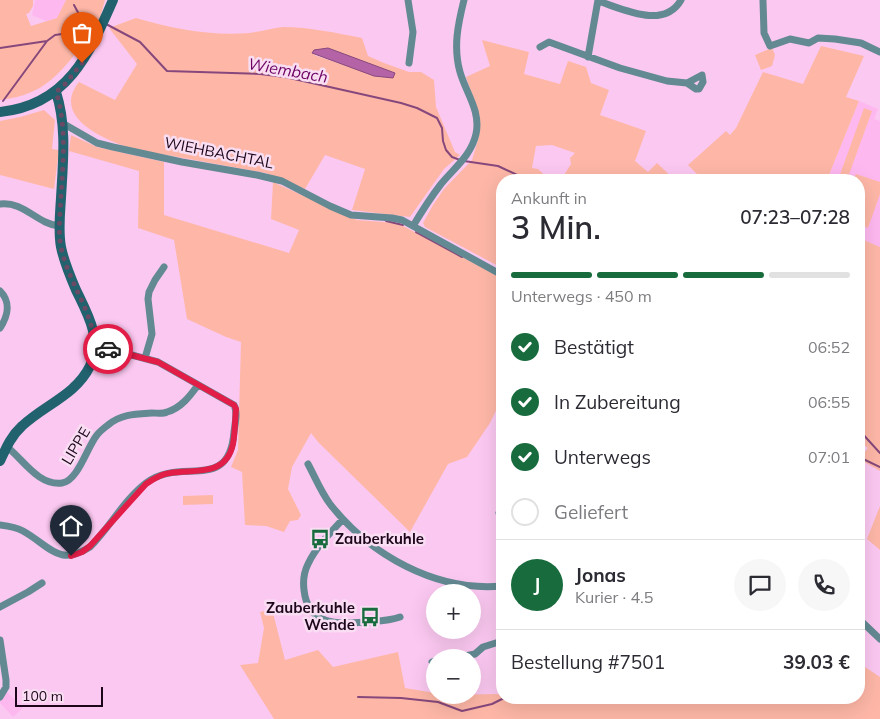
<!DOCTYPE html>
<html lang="de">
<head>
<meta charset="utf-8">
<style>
  :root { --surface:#fff; --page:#f7f7f7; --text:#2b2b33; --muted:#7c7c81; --line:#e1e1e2; --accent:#176b3c }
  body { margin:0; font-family:Mulish,sans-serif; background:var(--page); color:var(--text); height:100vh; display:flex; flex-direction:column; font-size:19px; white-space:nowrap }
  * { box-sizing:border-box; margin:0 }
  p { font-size:16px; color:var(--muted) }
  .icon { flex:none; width:28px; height:28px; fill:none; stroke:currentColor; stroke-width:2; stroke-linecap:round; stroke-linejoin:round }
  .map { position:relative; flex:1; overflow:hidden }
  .drawer { position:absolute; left:496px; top:174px; width:369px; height:530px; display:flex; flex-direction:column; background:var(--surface); border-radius:20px; box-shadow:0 5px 20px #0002 }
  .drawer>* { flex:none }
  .fabs { position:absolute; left:426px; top:584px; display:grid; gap:10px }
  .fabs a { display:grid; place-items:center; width:55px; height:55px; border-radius:50%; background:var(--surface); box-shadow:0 5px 20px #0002; font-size:25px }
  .scale { position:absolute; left:15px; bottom:12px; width:88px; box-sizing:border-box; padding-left:5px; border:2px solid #1c0619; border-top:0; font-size:14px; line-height:18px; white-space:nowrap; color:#1c0619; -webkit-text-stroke:4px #f9def3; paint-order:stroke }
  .pin { position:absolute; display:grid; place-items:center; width:42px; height:42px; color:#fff; margin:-51px -21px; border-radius:50% 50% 50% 0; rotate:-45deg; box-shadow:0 0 5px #0007 }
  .pin .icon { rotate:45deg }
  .courier { position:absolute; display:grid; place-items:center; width:50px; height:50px; margin:-25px; border:4px solid #e11d48; border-radius:50%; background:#fff; color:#222; box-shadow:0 1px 6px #0007 }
  .headline em { font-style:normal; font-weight:600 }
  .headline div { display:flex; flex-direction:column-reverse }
  .headline { display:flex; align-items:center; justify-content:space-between; height:85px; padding:0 15px }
  h1 { font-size:32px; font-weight:600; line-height:38px }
  .bar { display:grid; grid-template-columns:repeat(4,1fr); gap:8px 5px; align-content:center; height:60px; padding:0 15px }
  .bar i { height:6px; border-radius:4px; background:var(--line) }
  .bar .active { background:var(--accent) }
  .bar p { grid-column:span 4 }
  .line { display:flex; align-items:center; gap:12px; padding:0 15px; border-top:1px solid var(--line) }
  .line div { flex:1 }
  .round { display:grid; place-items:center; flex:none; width:52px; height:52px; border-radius:26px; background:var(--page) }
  ol { padding:0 15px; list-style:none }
  li { display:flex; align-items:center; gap:15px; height:55px }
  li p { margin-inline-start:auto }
  li .icon { padding:5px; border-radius:50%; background:var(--accent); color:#fff; stroke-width:4 }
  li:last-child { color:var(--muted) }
  li i { width:28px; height:28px; border:2px solid var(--line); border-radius:50% }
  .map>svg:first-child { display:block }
</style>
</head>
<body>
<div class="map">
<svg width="880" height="719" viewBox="0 0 880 719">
  <rect width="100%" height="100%" fill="#fbc8f1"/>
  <path fill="#feb8f0" d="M35 0H66L57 18 46 21 32 15Z
    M859 101 878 109 874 119 880 121V247L859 238V180H827Z
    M7 692 23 708 13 717 0 703V700Z"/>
  <path fill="#feb7a7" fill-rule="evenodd" d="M0 0H33V6L29 13 26 14 31 26 57 18 66 0H105L96 32 88 38C61 71 47 95 0 100Z
    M136 18C172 29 212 36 249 33 260 32 272 28 283 27 310 27 336 33 362 38L368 56 384 63 409 72H421L434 80 436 107 455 152 460 155 444 169 410 217 352 210 365 169 325 155 305 189 266 173 134 149C107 141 50 118 79 82L115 100 137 64 109 28ZM322 50 395 73 338 63 314 55Z
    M482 40 529 52 524 74 560 84 568 61 586 67 591 83 609 90 600 115 646 131 635 161 648 172 657 163 675 180H561L571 164 570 158 575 153 552 145 536 146 532 168 538 169 550 180H502V268L425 227 423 223 433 205 444 189 472 160 478 140 480 117 466 77 490 66Z
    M821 46 864 56 846 97 859 101 827 180H693L697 174 688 165 726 131 730 135 736 128 763 72 803 84Z
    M772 48 775 55 772 66 761 70 755 55Z
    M864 108 872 111 847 180H838Z
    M44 110 55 120 52 149 59 150 54 189 0 175V121L20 117Z
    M71 135 97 147 164 162V215L289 253 299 230 271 219 273 182 357 220 396 223 405 227 502 278V398L490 423 467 457 448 464 410 532 318 442 311 433 292 467 288 489 301 515 298 520 290 521 284 532 266 526 245 525 242 472 231 467 238 450 241 342 226 337 187 319 174 240 138 228 139 171 69 151Z
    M856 174 880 182V194L868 228 859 224V180H853Z
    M859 238 880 247V471L859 459 868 448 859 441Z
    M213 495V504L183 505V496Z
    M880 506V550L867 539Z
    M272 609 285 660 318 650 333 667 398 652 405 688 435 693V695L501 694 502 692V698H859V663L880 677V719H274L240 665 258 663 264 628 260 612Z"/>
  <path fill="#b464a6" stroke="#86487c" d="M328 48 395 73 393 78 374 76 312 53 314 50Z"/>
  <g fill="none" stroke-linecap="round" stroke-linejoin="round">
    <path stroke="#86487c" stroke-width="2" d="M74 5 81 18
      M106 24 140 42 167 71 260 74 285 77 401 103 417 108 437 118 442 128 443 141 446 150 452 157 460 160
      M0 48 47 41 55 35 69 33 84 25 97 21 100 22
      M3 101 47 41
      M464 161 498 166 528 180
      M386 221 403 225
      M416 232 462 257
      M859 430 880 453
      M859 457 880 467
      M358 697 401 698 438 702 462 711 492 704 504 698"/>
    <path stroke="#638992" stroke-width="7" d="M408 0 413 32 409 63
      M598 1C623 9 664 30 681 0
      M763 1 764 33 770 46 790 39 809 43 818 38 835 39 861 43 880 52
      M540 47 549 42 620 68 667 81 687 83 696 89H699L703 82 702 75 687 83
      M588 57 598 0
      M64 124 97 143 113 147 182 162 257 175 282 181 330 206 351 215 392 218 402 220 502 275
      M0 204C24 201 37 224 59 226
      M413 226C422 211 431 197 441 184 454 168 471 156 476 134 481 111 466 93 460 72 453 47 458 24 464 0
      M0 291C11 302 8 316 0 328
      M145 358 152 334 148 299 149 292 155 280 164 267
      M6 446C23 459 38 486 62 483 78 481 87 447 97 435 100 431 104 428 108 425 121 414 136 414 152 413 157 413 163 414 167 412 181 408 190 396 198 385
      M308 464C315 477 321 492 330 504 370 555 436 592 502 586
      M499 513 502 512
      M343 519C330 533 316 547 308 564 304 572 303 582 304 590 308 627 339 624 366 622 378 621 389 621 400 617
      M0 525C8 526 16 527 23 531 50 546 58 567 90 547 110 527 124 500 146 483 181 456 229 494 234 432 235 424 238 412 234 405L158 362 113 350 95 347
      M0 607 28 592 42 583
      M859 619 880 639
      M0 640 6 680V687L0 697
      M455 658 475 654 483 647 502 641
      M432 662 435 661"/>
    <path stroke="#22626f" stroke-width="10" d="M0 112C67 105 89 55 113 0
      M0 461C6 448 11 436 22 426 44 405 76 395 90 366 102 338 88 315 76 290 70 276 64 262 61 247 58 231 60 214 61 198 63 162 67 126 56 92"/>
  </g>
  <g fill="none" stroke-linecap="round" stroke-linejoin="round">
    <path stroke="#6a4a65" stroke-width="5" stroke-dasharray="0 9" d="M82 63 65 84 56 92C67 126 63 162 61 197 60 214 58 231 61 247 68 282 93 311 95 347L108 349"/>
    <path stroke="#e11d48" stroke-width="6" d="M71 556 82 552 90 546 146 484C153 479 161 474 170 473 195 469 226 477 233 444 235 433 235 420 236 409L234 405 158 362 108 349"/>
  </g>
  <defs>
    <symbol id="bus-bare" viewBox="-9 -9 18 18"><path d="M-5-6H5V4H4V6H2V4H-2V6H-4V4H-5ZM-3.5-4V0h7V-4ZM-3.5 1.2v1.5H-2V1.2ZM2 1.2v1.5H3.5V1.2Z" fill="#176b3c" stroke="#f9def3" stroke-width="2.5" paint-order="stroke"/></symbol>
  </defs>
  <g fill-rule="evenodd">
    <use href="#bus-bare" x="306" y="525" width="28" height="28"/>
    <use href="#bus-bare" x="356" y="603" width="28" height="28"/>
  </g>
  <g text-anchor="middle" stroke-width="5" stroke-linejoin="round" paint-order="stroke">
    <g font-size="15" fill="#1c0619" stroke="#f9def3">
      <text transform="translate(219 153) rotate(11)" y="5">WIEHBACHTAL</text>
      <text transform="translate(76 446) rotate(-59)" y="5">LIPPE</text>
    </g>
    <g font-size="15" font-weight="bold" fill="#1c0619" stroke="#f9def3" text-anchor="start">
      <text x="335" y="544">Zauberkuhle</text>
      <text x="355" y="613" text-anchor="end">Zauberkuhle<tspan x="355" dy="17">Wende</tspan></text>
    </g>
    <g font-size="16" font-style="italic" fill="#6c0262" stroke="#f9def3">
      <text transform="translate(288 70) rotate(10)" y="6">Wiembach</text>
    </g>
  </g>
</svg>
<div class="fabs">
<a>+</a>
<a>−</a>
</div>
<div class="scale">100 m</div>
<div class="pin" style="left:82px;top:63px;background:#ea580c"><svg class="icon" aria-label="bag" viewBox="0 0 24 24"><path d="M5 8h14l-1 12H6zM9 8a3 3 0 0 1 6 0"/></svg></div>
<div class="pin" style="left:71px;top:556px;background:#1f2937"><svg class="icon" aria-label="home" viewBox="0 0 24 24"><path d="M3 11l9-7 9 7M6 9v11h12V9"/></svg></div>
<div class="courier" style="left:108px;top:349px"><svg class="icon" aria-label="car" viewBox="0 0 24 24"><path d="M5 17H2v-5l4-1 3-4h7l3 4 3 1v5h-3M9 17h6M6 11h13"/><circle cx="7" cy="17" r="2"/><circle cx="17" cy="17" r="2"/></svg></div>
<section class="drawer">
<div class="headline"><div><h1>3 Min.</h1><p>Ankunft in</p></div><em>07:23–07:28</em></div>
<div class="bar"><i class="active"></i><i class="active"></i><i class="active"></i><i></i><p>Unterwegs · 450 m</p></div>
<ol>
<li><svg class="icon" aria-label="check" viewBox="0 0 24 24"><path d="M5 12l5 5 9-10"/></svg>Bestätigt<p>06:52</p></li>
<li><svg class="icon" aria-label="check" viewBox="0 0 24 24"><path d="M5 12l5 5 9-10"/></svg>In Zubereitung<p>06:55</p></li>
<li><svg class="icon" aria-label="check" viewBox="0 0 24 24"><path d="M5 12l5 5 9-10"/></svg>Unterwegs<p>07:01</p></li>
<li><i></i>Geliefert</li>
</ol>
<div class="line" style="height:90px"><b class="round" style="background:var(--accent);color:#fff">J</b><div><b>Jonas</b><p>Kurier · 4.5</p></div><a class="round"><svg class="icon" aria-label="chat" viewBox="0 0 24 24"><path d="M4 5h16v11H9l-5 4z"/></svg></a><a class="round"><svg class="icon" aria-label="phone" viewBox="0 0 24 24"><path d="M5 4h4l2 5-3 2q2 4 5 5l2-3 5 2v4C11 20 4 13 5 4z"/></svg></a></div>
<div class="line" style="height:65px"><div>Bestellung #7501</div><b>39.03 €</b></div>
</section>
</div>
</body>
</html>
